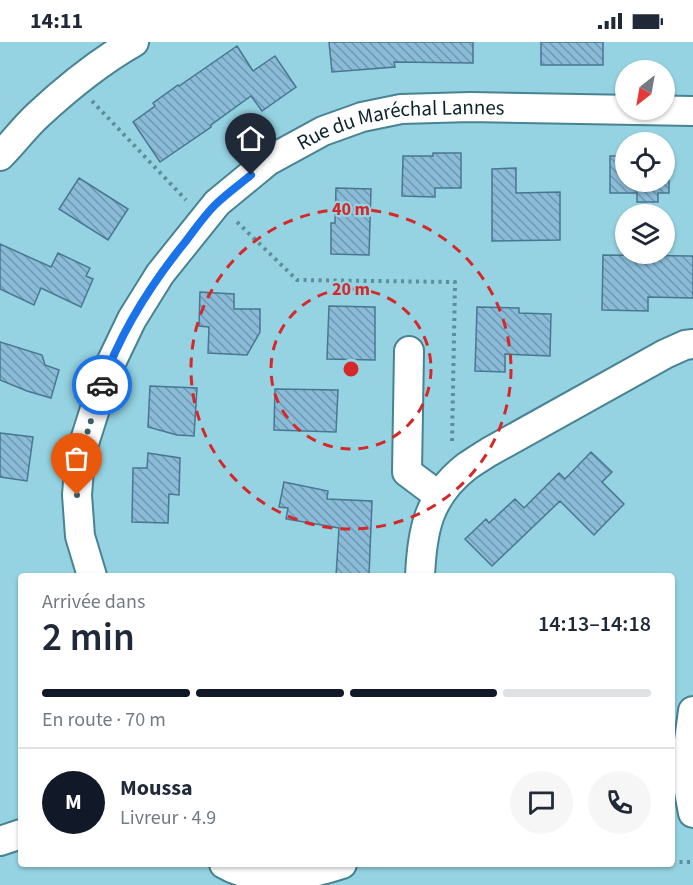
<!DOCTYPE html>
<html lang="fr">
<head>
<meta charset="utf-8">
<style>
  :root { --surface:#fff; --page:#f6f6f7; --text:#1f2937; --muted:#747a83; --line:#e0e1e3; --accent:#111827 }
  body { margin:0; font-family:"Source Sans 3",sans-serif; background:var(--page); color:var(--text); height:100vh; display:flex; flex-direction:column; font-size:22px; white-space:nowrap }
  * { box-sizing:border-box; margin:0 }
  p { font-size:20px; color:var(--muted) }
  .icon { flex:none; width:33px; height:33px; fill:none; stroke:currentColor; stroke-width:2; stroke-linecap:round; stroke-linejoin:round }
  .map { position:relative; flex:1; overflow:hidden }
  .side { position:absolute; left:18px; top:531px; width:657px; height:294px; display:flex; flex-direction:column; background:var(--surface); border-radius:6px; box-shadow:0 2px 4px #0004 }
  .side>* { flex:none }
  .needle { width:39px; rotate:211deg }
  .buttons { position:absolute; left:615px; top:18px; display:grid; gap:12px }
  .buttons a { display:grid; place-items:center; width:60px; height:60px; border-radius:50%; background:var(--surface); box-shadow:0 2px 4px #0004; font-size:30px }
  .pin { position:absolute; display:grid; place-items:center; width:51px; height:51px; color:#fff; margin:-62px -26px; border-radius:50% 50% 50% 0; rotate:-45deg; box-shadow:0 0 6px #0007 }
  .pin .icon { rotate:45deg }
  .courier { position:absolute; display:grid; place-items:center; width:60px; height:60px; margin:-30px; border:4px solid #1a73e8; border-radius:50%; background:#fff; color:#222; box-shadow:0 2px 8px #0007 }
  .headline em { font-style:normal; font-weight:600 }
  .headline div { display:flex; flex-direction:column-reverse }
  .headline { display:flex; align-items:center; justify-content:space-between; height:102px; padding:0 24px }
  h1 { font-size:39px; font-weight:600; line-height:45px }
  .bar { display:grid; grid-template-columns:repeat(4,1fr); gap:9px 6px; align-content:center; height:72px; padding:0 24px }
  .bar i { height:8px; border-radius:4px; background:var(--line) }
  .bar .selected { background:var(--accent) }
  .bar p { grid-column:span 4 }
  .line { display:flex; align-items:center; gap:15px; padding:0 24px; border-top:2px solid var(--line) }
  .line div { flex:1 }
  .round { display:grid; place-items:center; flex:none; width:63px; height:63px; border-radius:32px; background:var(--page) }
  .status { display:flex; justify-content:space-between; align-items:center; height:42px; padding:0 30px; background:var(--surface); direction:ltr }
  .status svg { height:16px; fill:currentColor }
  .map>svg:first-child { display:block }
</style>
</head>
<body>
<div class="status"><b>14:11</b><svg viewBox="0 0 49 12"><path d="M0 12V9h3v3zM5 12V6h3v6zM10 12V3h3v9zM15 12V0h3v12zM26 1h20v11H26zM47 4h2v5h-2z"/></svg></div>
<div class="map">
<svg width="693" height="843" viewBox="0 0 693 843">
  <defs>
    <pattern id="building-back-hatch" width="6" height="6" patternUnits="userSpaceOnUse" patternTransform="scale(1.5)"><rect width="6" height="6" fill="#8abbd8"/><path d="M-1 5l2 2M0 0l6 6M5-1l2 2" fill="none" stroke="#6f98af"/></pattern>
  </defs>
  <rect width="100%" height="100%" fill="#95d3e2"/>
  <path fill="url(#building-back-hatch)" stroke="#487792" stroke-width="1.5" d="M329 0H473V21L394 20 395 25 332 30Z
    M541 0H603V23H541Z
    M237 4 253 29 275 14 296 45 262 69 251 54 211 83V85L160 120 133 80 155 64 153 61 178 43 179 44Z
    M433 111H461V146H435V155L402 154 403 114H433Z
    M610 114H626V140H664V115H669V151H658V160H637V151H610Z
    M516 126V151L560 150V198L492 199V127Z
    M79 136 128 167 108 198 59 167Z
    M336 146 371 147 369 213 331 212V181H335Z
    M0 202 51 225 58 211 90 226 86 234 93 237 81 265 41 246 34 263 0 247Z
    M603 213 693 214V256L648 255V269L602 268Z
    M200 250 234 252V267H260V290L247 313 208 311 209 285 199 284Z
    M329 264 375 265V318L327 317Z
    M477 265 519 266V271L551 272 550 314 505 312V330L475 329Z
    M0 300 42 313 45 323 59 328 51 356 27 349 0 338Z
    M150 344 197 346 194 394 177 393 148 385Z
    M275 347 338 348 336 390 274 388Z
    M0 391 33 395 27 439 0 435Z
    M591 410 612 430 602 440 624 462 594 493 560 459 492 524 465 497 486 477 489 481 515 457 524 466 559 431 565 437Z
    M148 411 180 416 179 453 169 452 168 481 132 480 133 426H147Z
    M284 440 328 449 327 457 372 459 369 534H336L339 486 286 477 288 466 279 465Z"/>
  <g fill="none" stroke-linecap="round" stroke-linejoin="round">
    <defs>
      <g id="street">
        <path d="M0 114C13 101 24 86 38 73 67 46 99 20 134 0"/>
        <path d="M409 309 407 430 439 454"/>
        <path id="s1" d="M92 534 80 494 77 453 80 414 107 329 132 277 160 232 217 161 268 119 323 89 362 75 401 67 470 65 693 69"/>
        <path d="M420 534C422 489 428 455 466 425 473 420 481 415 489 410L665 312 685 303 693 302"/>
        <path d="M693 669 685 728 693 771"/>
        <path d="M0 799 21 792"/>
        <path d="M224 822C258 842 306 834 342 822"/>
      </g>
    </defs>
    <use href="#street" stroke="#478392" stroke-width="32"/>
    <path stroke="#5d8d98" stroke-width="4" stroke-dasharray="3 4.5" stroke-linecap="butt" d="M92 59 186 158
      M237 180 297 238 455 240 452 402
      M672 820H693
      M600 822H637"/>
    <use href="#street" stroke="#fff" stroke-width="28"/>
  </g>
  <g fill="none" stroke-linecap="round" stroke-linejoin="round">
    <path stroke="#3b616a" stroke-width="6" stroke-dasharray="0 10.8" d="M77 453 80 414 102 343"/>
    <path stroke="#1a73e8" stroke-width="8" d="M102 343C120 291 151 242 186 199 195 187 204 174 215 163 226 152 239 143 251 133"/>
  </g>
  <g fill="none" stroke="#d62828" stroke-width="3" stroke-dasharray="10 8">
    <circle cx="351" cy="327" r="80"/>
    <circle cx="351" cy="327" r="160"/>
  </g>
  <g text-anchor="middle" stroke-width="4.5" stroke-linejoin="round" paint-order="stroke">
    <g font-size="21" fill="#0a242a" stroke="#95d3e2">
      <text dy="7" stroke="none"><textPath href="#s1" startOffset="620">Rue du Maréchal Lannes</textPath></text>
    </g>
  </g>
  <circle cx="351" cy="327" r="9" fill="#d62828" stroke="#95d3e2" stroke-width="3"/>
  <g font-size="18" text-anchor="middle" font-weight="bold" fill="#d62828" stroke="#95d3e2" stroke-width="4.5" stroke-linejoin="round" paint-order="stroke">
    <text x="351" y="173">40 m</text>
    <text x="351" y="253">20 m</text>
  </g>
</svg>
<div class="buttons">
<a><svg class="needle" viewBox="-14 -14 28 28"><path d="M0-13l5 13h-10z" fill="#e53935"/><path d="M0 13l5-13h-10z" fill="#747a83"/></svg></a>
<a><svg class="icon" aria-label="locate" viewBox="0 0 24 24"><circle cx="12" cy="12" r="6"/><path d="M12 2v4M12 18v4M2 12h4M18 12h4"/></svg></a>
<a><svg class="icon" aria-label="layers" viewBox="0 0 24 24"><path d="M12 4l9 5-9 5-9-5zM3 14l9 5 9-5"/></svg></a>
</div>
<div class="pin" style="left:77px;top:453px;background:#ea580c"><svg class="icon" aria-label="bag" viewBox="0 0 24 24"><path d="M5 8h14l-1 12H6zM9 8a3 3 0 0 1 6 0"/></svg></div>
<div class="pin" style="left:251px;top:133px;background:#1f2937"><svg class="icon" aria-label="home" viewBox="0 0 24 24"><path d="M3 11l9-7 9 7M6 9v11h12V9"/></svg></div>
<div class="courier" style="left:102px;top:343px"><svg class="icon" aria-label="car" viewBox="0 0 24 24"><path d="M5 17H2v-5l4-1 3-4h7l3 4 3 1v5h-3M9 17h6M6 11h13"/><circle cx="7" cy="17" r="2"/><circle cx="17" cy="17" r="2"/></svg></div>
<section class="side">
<div class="headline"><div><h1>2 min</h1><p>Arrivée dans</p></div><em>14:13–14:18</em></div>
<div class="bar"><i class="selected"></i><i class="selected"></i><i class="selected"></i><i></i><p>En route · 70 m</p></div>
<div class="line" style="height:108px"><b class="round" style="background:var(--accent);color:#fff">M</b><div><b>Moussa</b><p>Livreur · 4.9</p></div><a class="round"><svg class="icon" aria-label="chat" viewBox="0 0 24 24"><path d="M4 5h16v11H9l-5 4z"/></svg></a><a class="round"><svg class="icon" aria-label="phone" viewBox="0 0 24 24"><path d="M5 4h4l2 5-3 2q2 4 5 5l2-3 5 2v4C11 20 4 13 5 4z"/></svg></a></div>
</section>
</div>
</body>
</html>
